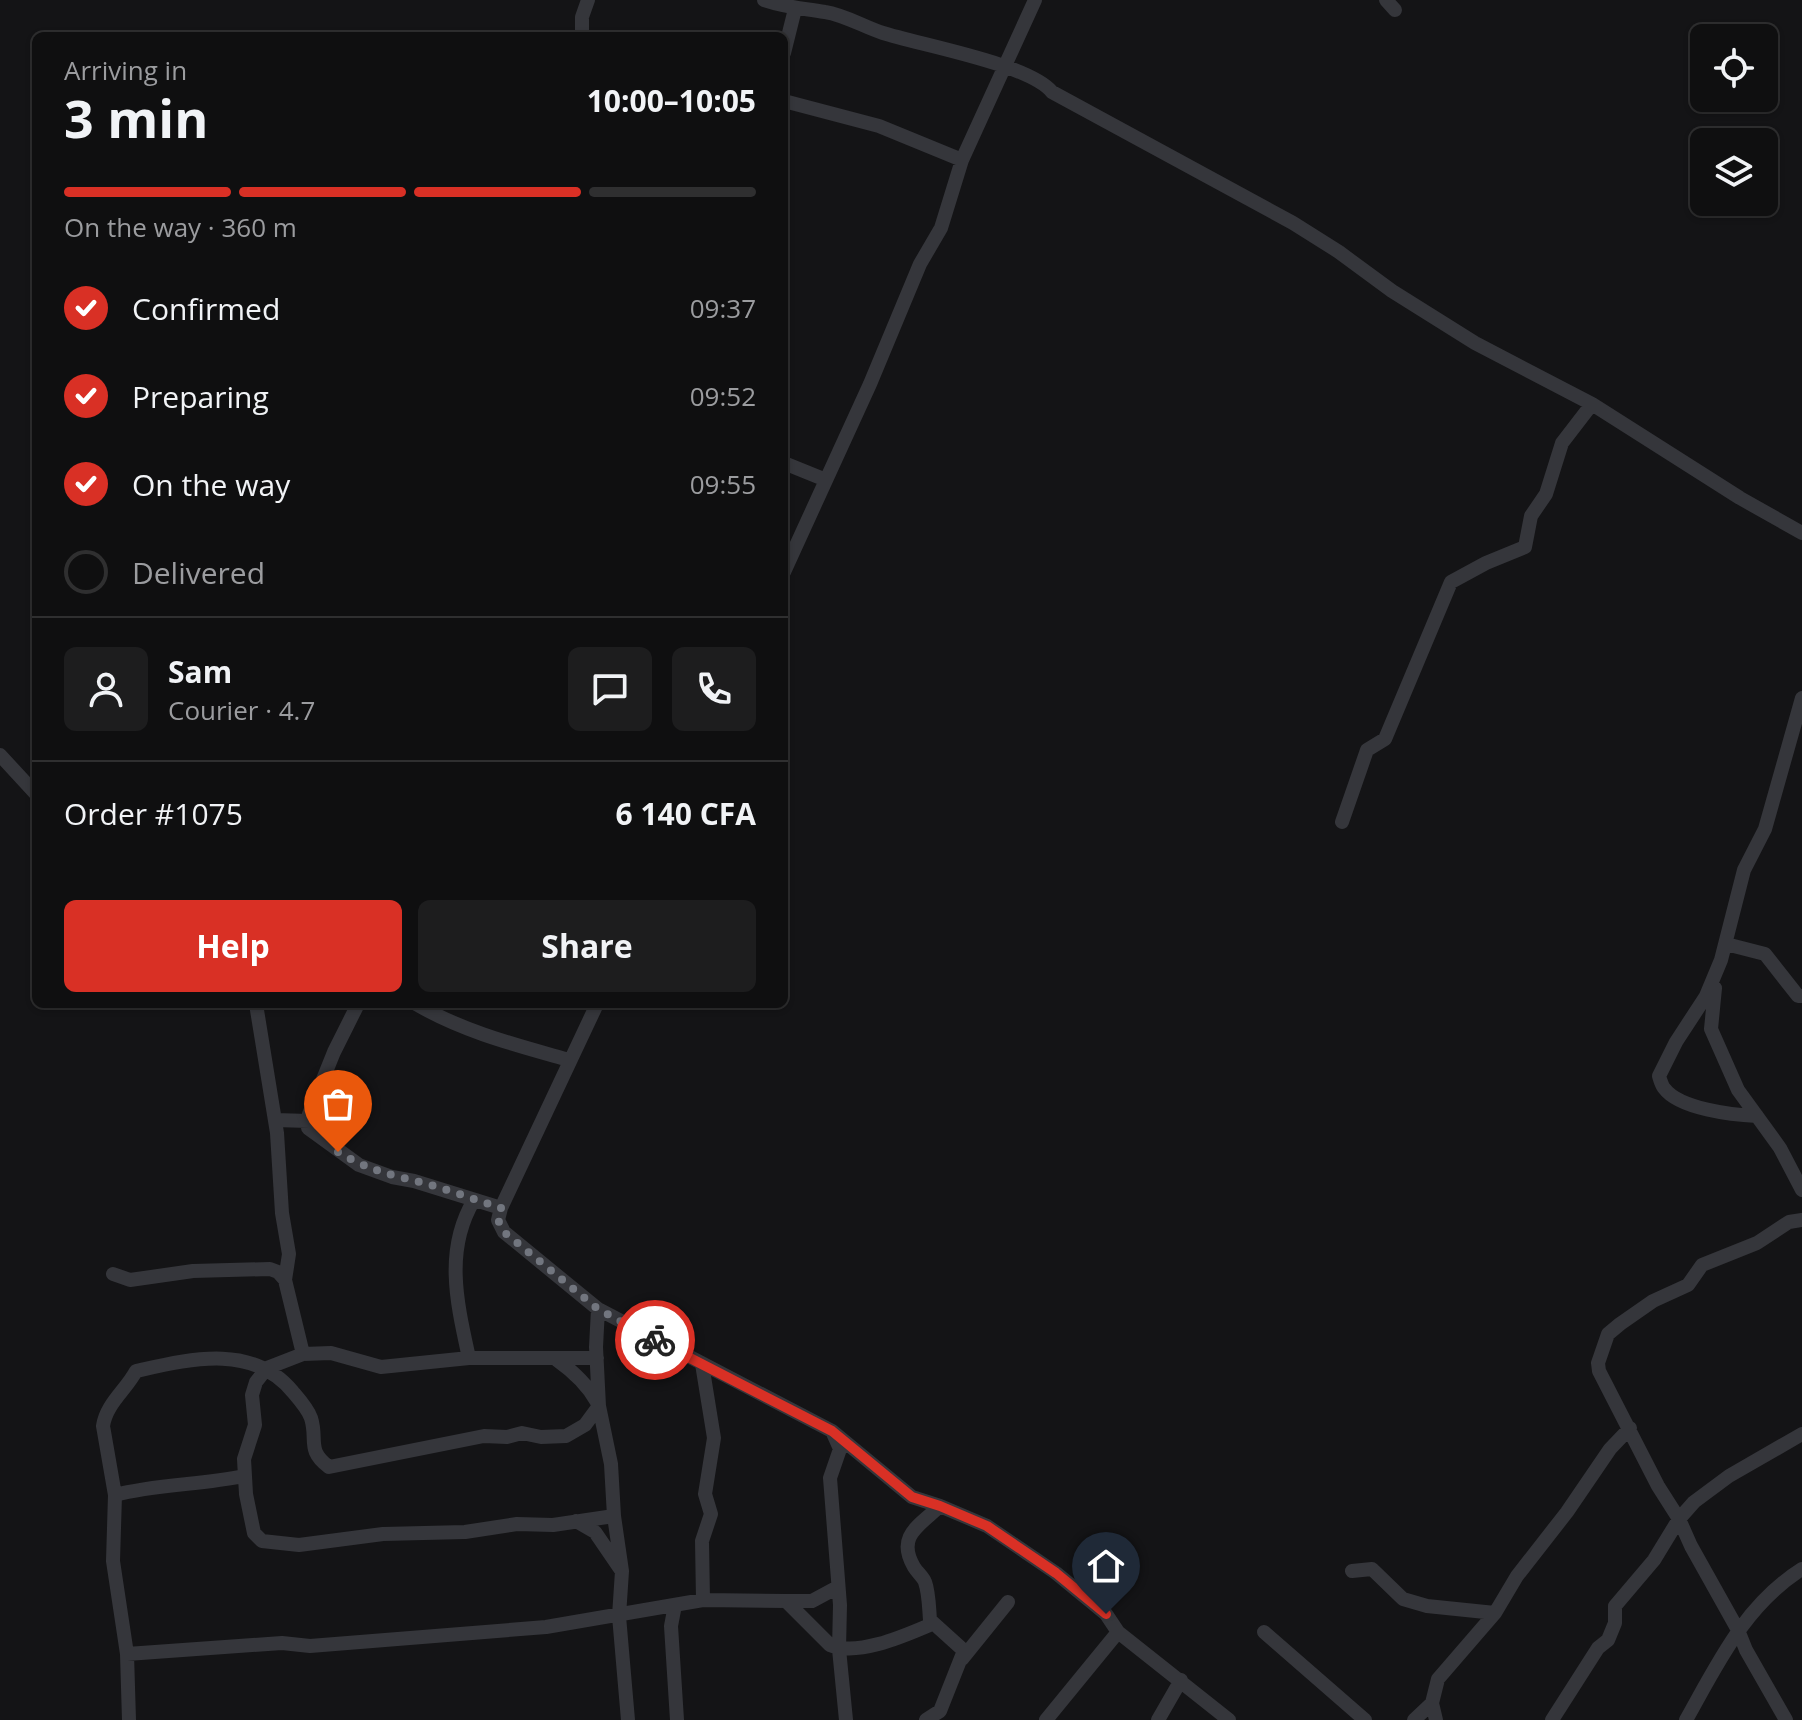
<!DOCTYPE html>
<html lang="en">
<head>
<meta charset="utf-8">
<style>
  :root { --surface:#0f0f10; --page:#1d1d1e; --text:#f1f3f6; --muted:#9b9c9f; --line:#2f2f30; --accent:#d93025 }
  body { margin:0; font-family:"Open Sans",sans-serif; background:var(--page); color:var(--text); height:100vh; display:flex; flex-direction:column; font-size:30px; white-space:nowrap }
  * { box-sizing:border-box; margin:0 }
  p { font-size:26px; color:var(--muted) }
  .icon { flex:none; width:44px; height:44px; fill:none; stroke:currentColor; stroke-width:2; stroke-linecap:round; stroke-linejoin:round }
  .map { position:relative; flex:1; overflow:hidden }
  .side { position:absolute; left:32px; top:32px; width:756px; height:976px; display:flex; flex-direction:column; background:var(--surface); border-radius:12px; box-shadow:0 2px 6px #0004,0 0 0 2px var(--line) }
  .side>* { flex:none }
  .buttons { position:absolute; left:1690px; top:24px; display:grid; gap:16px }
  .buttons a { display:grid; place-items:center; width:88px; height:88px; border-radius:12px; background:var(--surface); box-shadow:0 2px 6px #0004,0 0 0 2px var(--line); font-size:40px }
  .pin { position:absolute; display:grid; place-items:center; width:68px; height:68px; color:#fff; margin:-82px -34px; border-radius:50% 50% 50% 0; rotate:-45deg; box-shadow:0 0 8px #0007 }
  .pin .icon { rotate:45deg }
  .courier { position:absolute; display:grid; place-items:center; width:80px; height:80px; margin:-40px; border:6px solid #d93025; border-radius:50%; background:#fff; color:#222; box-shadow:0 2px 10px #0007 }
  .summary em { font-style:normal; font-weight:700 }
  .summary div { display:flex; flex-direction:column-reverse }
  .summary { display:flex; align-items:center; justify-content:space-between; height:136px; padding:0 32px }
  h1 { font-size:52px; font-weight:700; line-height:60px }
  .bar { display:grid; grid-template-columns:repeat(4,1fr); gap:12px 8px; align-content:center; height:96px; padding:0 32px }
  .bar i { height:10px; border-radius:6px; background:var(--line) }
  .bar .current { background:var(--accent) }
  .bar p { grid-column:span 4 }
  .line { display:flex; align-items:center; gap:20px; padding:0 32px; border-top:2px solid var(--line) }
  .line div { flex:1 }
  .round { display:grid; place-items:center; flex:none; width:84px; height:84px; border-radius:12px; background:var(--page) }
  ol { padding:0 32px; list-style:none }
  li { display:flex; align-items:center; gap:24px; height:88px }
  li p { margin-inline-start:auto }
  li .icon { padding:8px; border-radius:50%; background:var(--accent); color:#fff; stroke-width:4 }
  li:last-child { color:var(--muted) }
  li i { width:44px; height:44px; border:4px solid var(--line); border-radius:50% }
  .button { display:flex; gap:16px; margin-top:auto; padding:16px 32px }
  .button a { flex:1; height:92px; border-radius:12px; background:var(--accent); color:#fff; font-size:32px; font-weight:700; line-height:92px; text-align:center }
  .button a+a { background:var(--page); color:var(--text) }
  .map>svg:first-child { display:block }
</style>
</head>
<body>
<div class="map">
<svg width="1802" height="1720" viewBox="0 0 1802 1720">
  <rect width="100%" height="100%" fill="#141416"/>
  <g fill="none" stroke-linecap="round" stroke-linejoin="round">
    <path stroke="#35363b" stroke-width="14" d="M764 0C788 8 802 8 825 12 845 15 864 27 883 33 921 45 1029 64 1052 92L1293 223 1339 252 1392 291 1475 343 1592 404 1740 498 1802 533
      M1386 0 1395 10
      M582 36V17L588 0
      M784 53 795 9
      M784 101 879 126 962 160
      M784 463 826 480
      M784 572 870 384 920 264 941 228 962 160 1035 0
      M0 755 36 794
      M1342 822 1367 750 1385 739 1451 582 1486 563 1525 547 1531 516 1546 494 1562 443 1592 404
      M1726 944 1765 954 1798 996H1802
      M1715 988 1711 1029 1738 1090 1780 1148 1802 1190
      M256 1004 277 1133 282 1213 289 1254 285 1280
      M358 1004 334 1052 309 1114 308 1128 359 1165 392 1177 414 1181 501 1208
      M416 1004C464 1032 516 1045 569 1060
      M597 1004 501 1208 498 1220 504 1232 598 1309 832 1431 912 1497 940 1506 987 1526 1056 1573 1106 1614 1118 1632 1229 1720
      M1757 1116C1733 1115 1679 1109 1664 1088 1663 1088 1659 1077 1659 1076L1676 1042 1706 996 1721 960 1744 870 1765 829 1802 698
      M275 1120 309 1121
      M113 1274 130 1280 193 1271 270 1269 278 1272 285 1280 303 1354
      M598 1309 596 1347 599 1406 611 1464 614 1516 622 1571 619 1616 628 1720
      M469 1358C457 1303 444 1250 474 1200
      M597 1358H469L381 1367 331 1353 303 1354 267 1368 256 1382 252 1395 255 1425 244 1459 246 1494 254 1533 262 1541 299 1545 383 1534 465 1532 517 1524 553 1525 614 1516
      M557 1360C574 1372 587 1384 597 1402
      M702 1364 714 1438 705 1494 711 1514 702 1541 703 1600
      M832 1431 840 1449 830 1478 840 1605 839 1649 846 1720
      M115 1495C156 1484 201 1485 244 1476
      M576 1521 595 1532 621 1570
      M1352 1571 1372 1569 1403 1599 1427 1606 1495 1613
      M786 1601H812L838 1587
      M675 1605 671 1626 677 1720
      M1264 1632 1365 1720
      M127 1654 282 1643 310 1646 546 1627 703 1600 786 1601 830 1645C858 1657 906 1635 932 1624
      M962 1659 1008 1602
      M129 1720 127 1654 113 1561 115 1495 103 1426C106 1404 126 1390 136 1371 190 1359 253 1343 293 1392 299 1399 308 1409 311 1418 318 1440 306 1450 329 1467L484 1436 507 1437 522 1433 541 1437 566 1436 585 1425 599 1406
      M926 1720 940 1711 963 1653 961 1648 930 1620C929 1608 929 1593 925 1582 923 1577 917 1572 914 1567 896 1536 919 1526 940 1506
      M1046 1720 1118 1632
      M1158 1720 1181 1680
      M1414 1720 1432 1703
      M1436 1720 1432 1703 1438 1679 1495 1613 1517 1576 1567 1512 1610 1449 1630 1428
      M1552 1720 1598 1648 1608 1640 1615 1623V1606L1654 1560 1679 1519 1694 1502 1729 1476 1802 1434
      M1686 1720C1718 1663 1745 1605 1802 1569
      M1786 1720 1746 1650 1738 1630 1691 1546 1679 1519 1658 1486 1599 1371 1598 1363 1608 1334 1620 1324 1653 1301 1688 1285 1702 1265 1757 1243 1789 1222 1802 1220"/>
  </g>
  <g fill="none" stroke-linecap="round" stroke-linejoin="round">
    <path stroke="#72767f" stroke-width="8" stroke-dasharray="0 14.4" d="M338 1152C367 1169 384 1173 416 1181 444 1188 473 1199 501 1208L498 1220 504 1232 598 1309 655 1340"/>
    <path stroke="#d93025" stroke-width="10" d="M655 1340 832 1431 912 1497 940 1506 987 1526 1056 1573 1106 1614"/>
  </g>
</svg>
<div class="buttons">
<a><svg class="icon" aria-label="locate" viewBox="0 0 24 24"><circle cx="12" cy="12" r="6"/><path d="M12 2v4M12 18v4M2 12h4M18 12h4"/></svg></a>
<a><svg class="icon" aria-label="layers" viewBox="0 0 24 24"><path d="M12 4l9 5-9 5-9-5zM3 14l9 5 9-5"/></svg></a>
</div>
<div class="pin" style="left:338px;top:1152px;background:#ea580c"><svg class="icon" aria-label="bag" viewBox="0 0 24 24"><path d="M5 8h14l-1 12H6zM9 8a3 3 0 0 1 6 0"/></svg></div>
<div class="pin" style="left:1106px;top:1614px;background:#1f2937"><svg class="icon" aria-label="home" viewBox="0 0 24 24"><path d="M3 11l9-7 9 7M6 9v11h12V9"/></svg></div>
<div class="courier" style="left:655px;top:1340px"><svg class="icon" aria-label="bike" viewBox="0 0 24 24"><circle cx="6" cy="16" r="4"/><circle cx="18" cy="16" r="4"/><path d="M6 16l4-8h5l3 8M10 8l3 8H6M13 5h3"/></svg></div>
<section class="side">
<div class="summary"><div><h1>3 min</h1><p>Arriving in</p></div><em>10:00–10:05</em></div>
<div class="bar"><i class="current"></i><i class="current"></i><i class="current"></i><i></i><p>On the way · 360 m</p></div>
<ol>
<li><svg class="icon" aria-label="check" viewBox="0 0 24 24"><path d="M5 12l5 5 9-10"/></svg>Confirmed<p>09:37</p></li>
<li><svg class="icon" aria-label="check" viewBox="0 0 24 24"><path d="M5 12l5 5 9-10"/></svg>Preparing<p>09:52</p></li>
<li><svg class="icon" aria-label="check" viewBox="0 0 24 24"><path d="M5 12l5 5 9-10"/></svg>On the way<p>09:55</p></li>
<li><i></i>Delivered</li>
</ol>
<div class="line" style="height:144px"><a class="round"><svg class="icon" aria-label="person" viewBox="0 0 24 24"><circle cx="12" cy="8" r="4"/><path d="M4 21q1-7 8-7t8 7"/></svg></a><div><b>Sam</b><p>Courier · 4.7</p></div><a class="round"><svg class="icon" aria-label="chat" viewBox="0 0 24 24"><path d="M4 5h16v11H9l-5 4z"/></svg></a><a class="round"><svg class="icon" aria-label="phone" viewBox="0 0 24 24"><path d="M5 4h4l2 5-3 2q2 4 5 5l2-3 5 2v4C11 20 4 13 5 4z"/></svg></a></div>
<div class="line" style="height:104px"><div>Order #1075</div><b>6 140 CFA</b></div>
<div class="button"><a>Help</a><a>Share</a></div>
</section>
</div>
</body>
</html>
